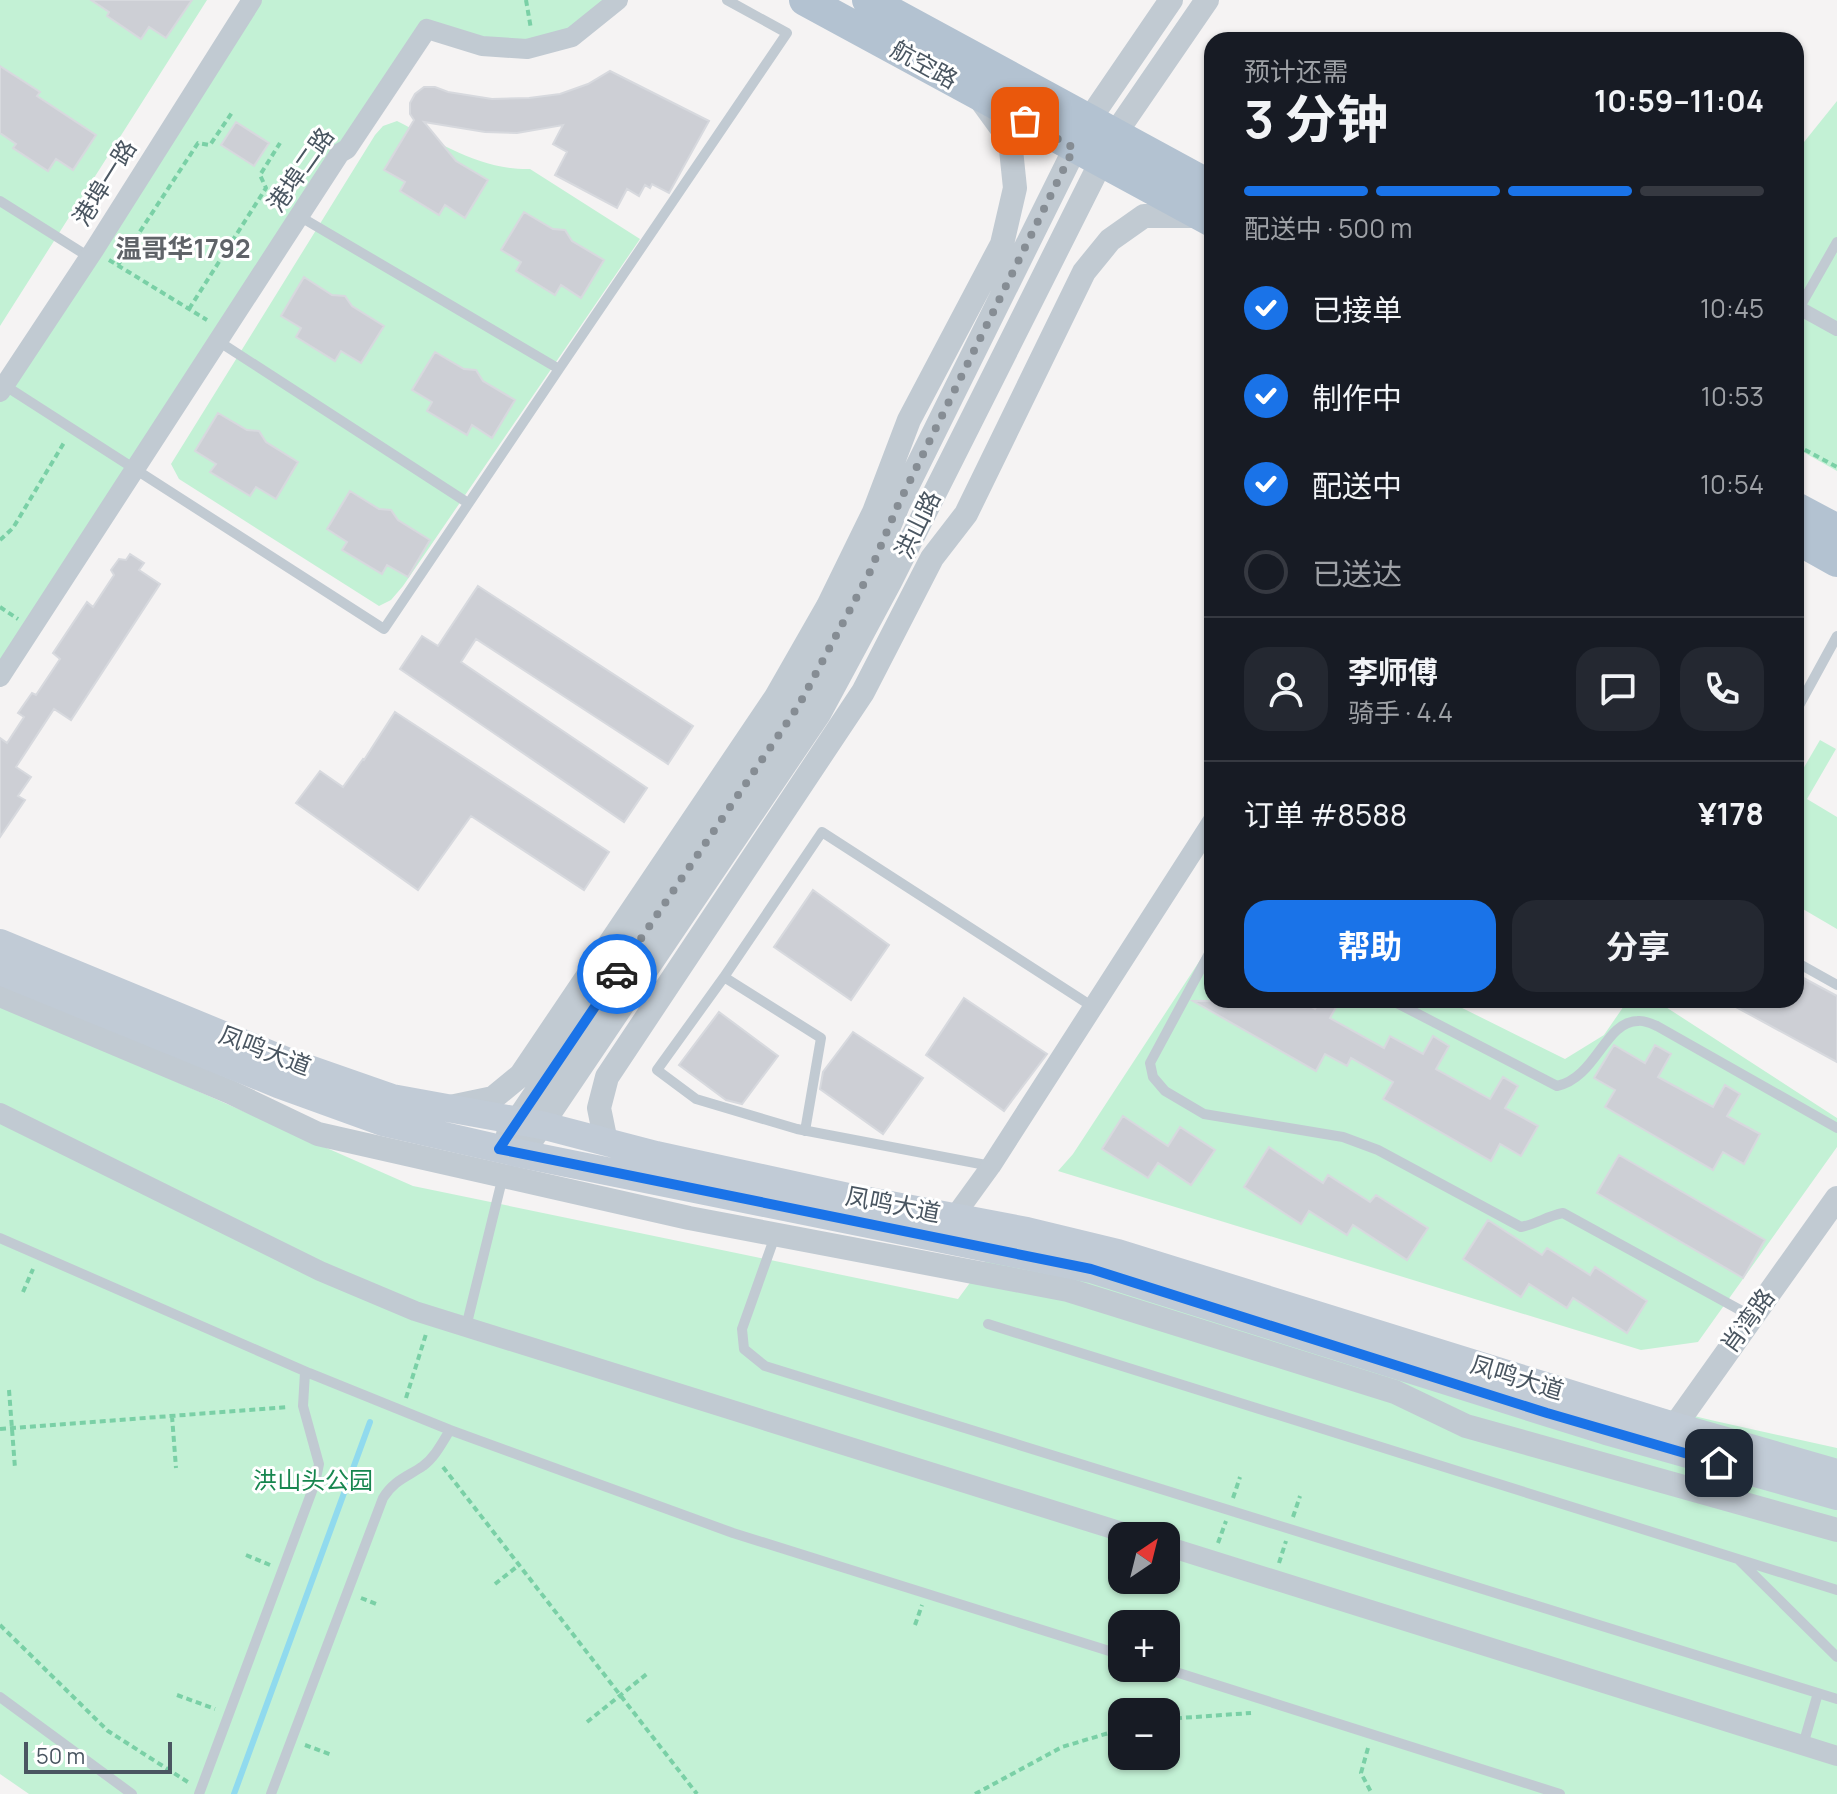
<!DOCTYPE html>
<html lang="zh">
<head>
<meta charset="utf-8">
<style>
  :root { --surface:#171b24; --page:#242831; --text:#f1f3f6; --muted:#9ea1a6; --line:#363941; --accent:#1a73e8 }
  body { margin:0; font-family:Manrope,"Noto Sans SC",sans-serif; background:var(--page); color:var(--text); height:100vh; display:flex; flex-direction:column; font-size:30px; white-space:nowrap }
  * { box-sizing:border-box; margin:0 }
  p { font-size:26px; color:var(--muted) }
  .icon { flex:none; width:44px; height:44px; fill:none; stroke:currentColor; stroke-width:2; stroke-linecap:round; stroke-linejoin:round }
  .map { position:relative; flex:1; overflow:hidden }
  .panel { position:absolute; left:1204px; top:32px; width:600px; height:976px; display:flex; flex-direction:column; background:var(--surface); border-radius:24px; box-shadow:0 2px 6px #0004 }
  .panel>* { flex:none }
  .needle { width:52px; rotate:35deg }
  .tools { position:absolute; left:1108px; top:1522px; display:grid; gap:16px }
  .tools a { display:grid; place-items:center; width:72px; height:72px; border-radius:16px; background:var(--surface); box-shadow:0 2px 6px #0004; font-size:40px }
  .scale { position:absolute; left:24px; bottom:20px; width:148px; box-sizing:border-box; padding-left:8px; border:4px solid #4a5661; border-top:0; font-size:22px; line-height:28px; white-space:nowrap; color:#4a5661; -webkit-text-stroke:6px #fff; paint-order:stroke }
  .pin { position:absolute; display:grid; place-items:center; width:68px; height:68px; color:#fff; margin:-34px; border-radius:16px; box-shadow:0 4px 12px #0006 }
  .courier { position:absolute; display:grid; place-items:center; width:80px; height:80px; margin:-40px; border:6px solid #1a73e8; border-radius:50%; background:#fff; color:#222; box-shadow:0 2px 10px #0007 }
  .headline em { font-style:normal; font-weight:700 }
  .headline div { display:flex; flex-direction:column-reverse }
  .headline { display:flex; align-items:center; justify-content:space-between; height:136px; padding:0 40px }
  h1 { font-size:52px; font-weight:700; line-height:60px }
  .bar { display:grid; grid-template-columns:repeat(4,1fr); gap:12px 8px; align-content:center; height:96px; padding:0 40px }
  .bar i { height:10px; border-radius:6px; background:var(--line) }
  .bar .active { background:var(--accent) }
  .bar p { grid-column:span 4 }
  .line { display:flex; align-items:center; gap:20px; padding:0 40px; border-top:2px solid var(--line) }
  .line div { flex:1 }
  .round { display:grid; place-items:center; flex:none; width:84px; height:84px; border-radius:24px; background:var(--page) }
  ol { padding:0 40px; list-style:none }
  li { display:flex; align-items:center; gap:24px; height:88px }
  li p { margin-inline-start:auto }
  li .icon { padding:8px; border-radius:50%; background:var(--accent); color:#fff; stroke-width:4 }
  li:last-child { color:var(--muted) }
  li i { width:44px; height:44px; border:4px solid var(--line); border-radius:50% }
  .button { display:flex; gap:16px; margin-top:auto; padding:16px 40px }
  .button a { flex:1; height:92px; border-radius:24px; background:var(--accent); color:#fff; font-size:32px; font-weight:700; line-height:92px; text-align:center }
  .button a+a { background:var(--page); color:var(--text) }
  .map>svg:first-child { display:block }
</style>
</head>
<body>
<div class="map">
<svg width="1837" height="1794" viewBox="0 0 1837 1794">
  <rect width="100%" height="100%" fill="#f5f3f3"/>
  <path fill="#c3f1d5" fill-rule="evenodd" d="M0 0H207L0 326Z
    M252 0H618L572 37 527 49 427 30 0 677V392Z
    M1837 101V471L1796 448V152Z
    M397 121C440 143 480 170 530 169L640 239 403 586 391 600 379 606 179 479 171 464 375 135 383 126Z
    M1820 740 1836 749 1807 799 1837 817V929L1796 905V781Z
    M1212 942V1000H1446L1565 1059 1604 1035 1628 1000H1655L1837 1118V1147L1698 1342 1641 1350 1058 1171 1073 1154Z
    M0 984 102 1049 413 1186 958 1299 994 1250 1715 1421 1837 1448V1794H29L0 1774ZM1122 1536H1166V1580H1122ZM1122 1624H1166V1668H1122ZM1122 1712H1166V1756H1122Z"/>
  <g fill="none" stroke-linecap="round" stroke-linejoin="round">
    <path stroke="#90daee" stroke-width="6" d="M234 1794 370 1422"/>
  </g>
  <path fill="#cdcfd5" stroke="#d7d9de" stroke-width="2" d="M91 0H192L166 38 149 27 141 39 107 16 109 12Z
    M0 66 40 92 37 96 96 135 73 170 56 159 48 171 13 148 16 144 0 133Z
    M610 71 709 121 669 193 652 184 650 188 645 185 639 196 627 189 617 208 555 175 567 152 553 144 563 125 517 133 485 132 424 122 456 161 488 180 465 218 445 205 439 215 400 191 405 182 384 170 414 120 410 114V103L415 94 424 87H435L448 92 492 99 529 98 560 94 588 84Z
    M236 122 269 143 254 166 221 145Z
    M524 212 553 229 565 230 572 241 604 260 581 298 561 285 555 295 516 271 521 262 501 250Z
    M304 277 332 295 345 296 352 306 384 326 361 363 341 351 335 361 296 337 301 328 281 316Z
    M435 352 464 369 476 370 483 381 515 400 492 438 472 425 467 435 427 411 432 402 412 390Z
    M218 413 247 430 259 431 266 442 298 462 276 499 256 487 250 496 210 472 216 464 195 451Z
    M350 491 379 509 391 510 398 520 430 540 408 577 387 565 382 574 342 550 347 542 327 529Z
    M130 554 144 563 139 570 160 584 71 720 54 709 16 767 31 777 18 796 25 800 0 837V738L7 743 24 717 18 713 32 693 36 695 60 659 53 653 87 602 93 607 114 575 111 570 119 559 126 560Z
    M478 586 693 726 668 764 476 639 461 662 647 788 624 822 400 669 422 636 438 646Z
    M395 712 609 852 584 890 471 816 418 890 296 803 320 771 343 787 363 759 364 760Z
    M813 890 889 945 851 1000 774 947Z
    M1796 974 1837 996V1062L1723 1000H1796Z
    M964 998 1047 1054 1004 1111 926 1055Z
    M1299 1000 1315 1009 1321 1000H1340L1330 1018 1384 1048 1390 1036 1423 1054 1433 1036 1449 1046 1436 1069 1490 1099 1503 1077 1518 1086 1505 1108 1538 1126 1521 1156 1500 1144 1491 1161 1383 1099 1393 1082 1351 1058 1347 1066 1325 1054 1316 1071 1193 1001Z
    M719 1012 778 1056 742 1104 726 1100 679 1065Z
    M853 1032 923 1078 883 1134 820 1089 823 1072Z
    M1614 1045 1645 1063 1655 1045 1671 1054 1658 1077 1713 1107 1725 1085 1740 1094 1727 1116 1760 1134 1744 1164 1723 1152 1713 1170 1605 1107 1615 1090 1594 1078Z
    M1123 1116 1168 1146 1180 1127 1215 1150 1191 1185 1158 1163 1148 1178 1102 1149Z
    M1269 1147 1323 1183 1328 1175 1370 1202 1376 1195 1428 1228 1407 1260 1353 1225 1347 1235 1309 1211 1301 1224 1244 1187Z
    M1619 1155 1765 1240 1743 1278 1597 1193Z
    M1488 1220 1542 1255 1547 1248 1590 1275 1595 1267 1647 1301 1627 1333 1573 1298 1567 1308 1529 1284 1521 1297 1463 1259Z"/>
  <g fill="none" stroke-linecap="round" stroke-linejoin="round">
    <path stroke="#7ad0a6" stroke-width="4" stroke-dasharray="6 4" stroke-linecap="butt" d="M526 0 531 29
      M109 260 207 320
      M118 265 198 143 210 145 233 111
      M189 309 266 188 260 175 280 143
      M1796 445 1837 467
      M0 540 13 528 65 441
      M0 607 18 619
      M23 1292 33 1269
      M9 1390 15 1468
      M406 1398 426 1334
      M172 1416 176 1468
      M0 1429 289 1407
      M443 1467 697 1794
      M1233 1498 1240 1477
      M1293 1517 1300 1496
      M1218 1543 1226 1521
      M246 1555 270 1565
      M1279 1563 1286 1541
      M495 1584 519 1565
      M361 1598 379 1605
      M0 1625 108 1731 191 1784
      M915 1625 922 1605
      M177 1695 215 1709
      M1166 1719 1251 1713
      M587 1722 648 1673
      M305 1745 332 1755
      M1368 1748 1361 1773 1372 1794
      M975 1794 1062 1747 1122 1729"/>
    <path stroke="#c1cad2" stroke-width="10" d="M0 201 89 257
      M1797 312 1837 242
      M218 341 468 503
      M559 369 787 33 727 0
      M4 385 384 629 559 369 299 216
      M1796 711 1837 636
      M1212 948 1150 1063 1153 1077 1165 1091 1204 1114 1343 1137 1378 1150 1521 1227C1537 1224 1547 1216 1563 1213L1751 1316
      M1796 962 1837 985
      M724 977 822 832 1093 1007
      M1391 1000 1557 1086C1596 1078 1605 1021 1638 1021 1644 1020 1652 1024 1657 1026L1837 1128
      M805 1131 821 1038 724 977 657 1070 696 1099 797 1129 991 1166
      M775 1236 742 1329 744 1349 765 1366 1837 1699
      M0 1238 309 1373 450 1430 733 1533 1122 1655
      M988 1324 1837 1590
      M466 1327 503 1176
      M1739 1560 1837 1657
      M1163 1668 1560 1794
      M0 1697 132 1794
      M1803 1745 1818 1693
      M199 1794 315 1483 319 1464 303 1406 305 1372
      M271 1794 383 1498C394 1480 407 1477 423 1466 435 1457 442 1443 450 1430"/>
    <path stroke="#c1cad2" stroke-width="14" d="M1799 308 1837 329"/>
    <path stroke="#c1cad2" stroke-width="20" d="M0 392 94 250 252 0
      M0 677 340 153 347 149 427 29 482 46 527 49 572 37 618 0
      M0 1113 320 1271 415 1311 1135 1536
      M954 1217 991 1166 1212 822
      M1166 1546 1837 1756"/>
    <path stroke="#c1cad2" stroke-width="24" d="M0 995 230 1092 318 1134 689 1218 1068 1290 1395 1392 1466 1426 1837 1530
      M450 1107 493 1098 521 1075 776 697 828 606 874 512 909 420 1002 244 1015 188 1010 140 978 96
      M508 1134 799 705 869 574 898 505 1089 120 1171 0
      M606 1142 599 1108 607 1077 863 692 932 558 966 514 1084 272 1110 240 1144 216H1202
      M522 1154 819 714 890 582 1115 134 1207 0
      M1664 1441 1837 1198"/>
    <path stroke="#c1cbd6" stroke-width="28" d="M0 943 286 1061 392 1098 541 1125 656 1155 848 1197 1027 1231 1118 1253 1674 1426 1837 1473
      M0 971 278 1084 383 1122 522 1154 1091 1269 1606 1431 1837 1496"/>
    <path stroke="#b3c2d1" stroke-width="32" d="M805 0 1212 221
      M868 0 1212 187
      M1796 508 1837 530
      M1796 538 1837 561"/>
  </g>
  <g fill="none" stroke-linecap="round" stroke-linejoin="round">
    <path stroke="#868d94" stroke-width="8" stroke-dasharray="0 14.4" d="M617 974 799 705 869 574 898 505 1074 148 1025 121"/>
    <path stroke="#1a73e8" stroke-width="10" d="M617 974 499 1149 1091 1269 1547 1413 1719 1463"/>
  </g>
  <g text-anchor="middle" stroke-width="6" stroke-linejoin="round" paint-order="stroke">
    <g font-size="24" fill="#4a5661" stroke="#fff">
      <text transform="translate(924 65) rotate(29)" y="8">航空路</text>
      <text transform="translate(301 170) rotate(-55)" y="8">港埠二路</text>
      <text transform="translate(105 183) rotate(-58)" y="8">港埠一路</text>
      <text transform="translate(918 525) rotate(-64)" y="8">洪山路</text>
      <text transform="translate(265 1051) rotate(21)" y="8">凤鸣大道</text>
      <text transform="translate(893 1205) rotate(11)" y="8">凤鸣大道</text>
      <text transform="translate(1748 1321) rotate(-54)" y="8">肖湾路</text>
      <text transform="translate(1517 1378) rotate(17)" y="8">凤鸣大道</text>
    </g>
    <g font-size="24" fill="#17864f" stroke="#fff">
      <text x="313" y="1489">洪山头公园</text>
    </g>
    <g font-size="26" font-weight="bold" fill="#5f6368" stroke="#fff">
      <text x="183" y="258">温哥华1792</text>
    </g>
  </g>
</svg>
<div class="tools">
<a><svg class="needle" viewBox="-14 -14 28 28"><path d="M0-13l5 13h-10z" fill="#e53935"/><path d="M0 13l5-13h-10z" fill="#9ea1a6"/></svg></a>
<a>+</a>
<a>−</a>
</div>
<div class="scale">50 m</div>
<div class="pin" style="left:1025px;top:121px;background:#ea580c"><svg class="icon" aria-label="bag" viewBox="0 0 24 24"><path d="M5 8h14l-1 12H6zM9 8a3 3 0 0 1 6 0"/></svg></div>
<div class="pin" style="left:1719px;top:1463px;background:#1f2937"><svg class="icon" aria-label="home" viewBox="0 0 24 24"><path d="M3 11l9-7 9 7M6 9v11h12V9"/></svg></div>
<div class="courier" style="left:617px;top:974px"><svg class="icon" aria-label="car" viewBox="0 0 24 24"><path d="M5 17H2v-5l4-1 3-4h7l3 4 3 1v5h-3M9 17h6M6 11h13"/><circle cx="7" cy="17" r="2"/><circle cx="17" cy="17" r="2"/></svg></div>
<section class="panel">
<div class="headline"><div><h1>3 分钟</h1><p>预计还需</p></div><em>10:59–11:04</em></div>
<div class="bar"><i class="active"></i><i class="active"></i><i class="active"></i><i></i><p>配送中 · 500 m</p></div>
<ol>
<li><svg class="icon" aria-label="check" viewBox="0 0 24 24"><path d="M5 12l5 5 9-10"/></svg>已接单<p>10:45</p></li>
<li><svg class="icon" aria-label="check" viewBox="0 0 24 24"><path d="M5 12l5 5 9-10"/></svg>制作中<p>10:53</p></li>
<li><svg class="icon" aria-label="check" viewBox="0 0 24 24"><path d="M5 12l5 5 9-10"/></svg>配送中<p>10:54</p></li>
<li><i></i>已送达</li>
</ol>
<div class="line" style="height:144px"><a class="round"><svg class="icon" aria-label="person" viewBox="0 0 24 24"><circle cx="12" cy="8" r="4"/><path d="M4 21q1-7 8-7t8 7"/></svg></a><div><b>李师傅</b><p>骑手 · 4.4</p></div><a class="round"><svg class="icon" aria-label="chat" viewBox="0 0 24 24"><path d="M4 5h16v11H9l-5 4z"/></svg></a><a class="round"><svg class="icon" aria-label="phone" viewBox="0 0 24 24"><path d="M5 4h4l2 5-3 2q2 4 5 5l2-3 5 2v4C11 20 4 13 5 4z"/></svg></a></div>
<div class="line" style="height:104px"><div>订单 #8588</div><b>¥178</b></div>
<div class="button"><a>帮助</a><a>分享</a></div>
</section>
</div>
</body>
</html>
